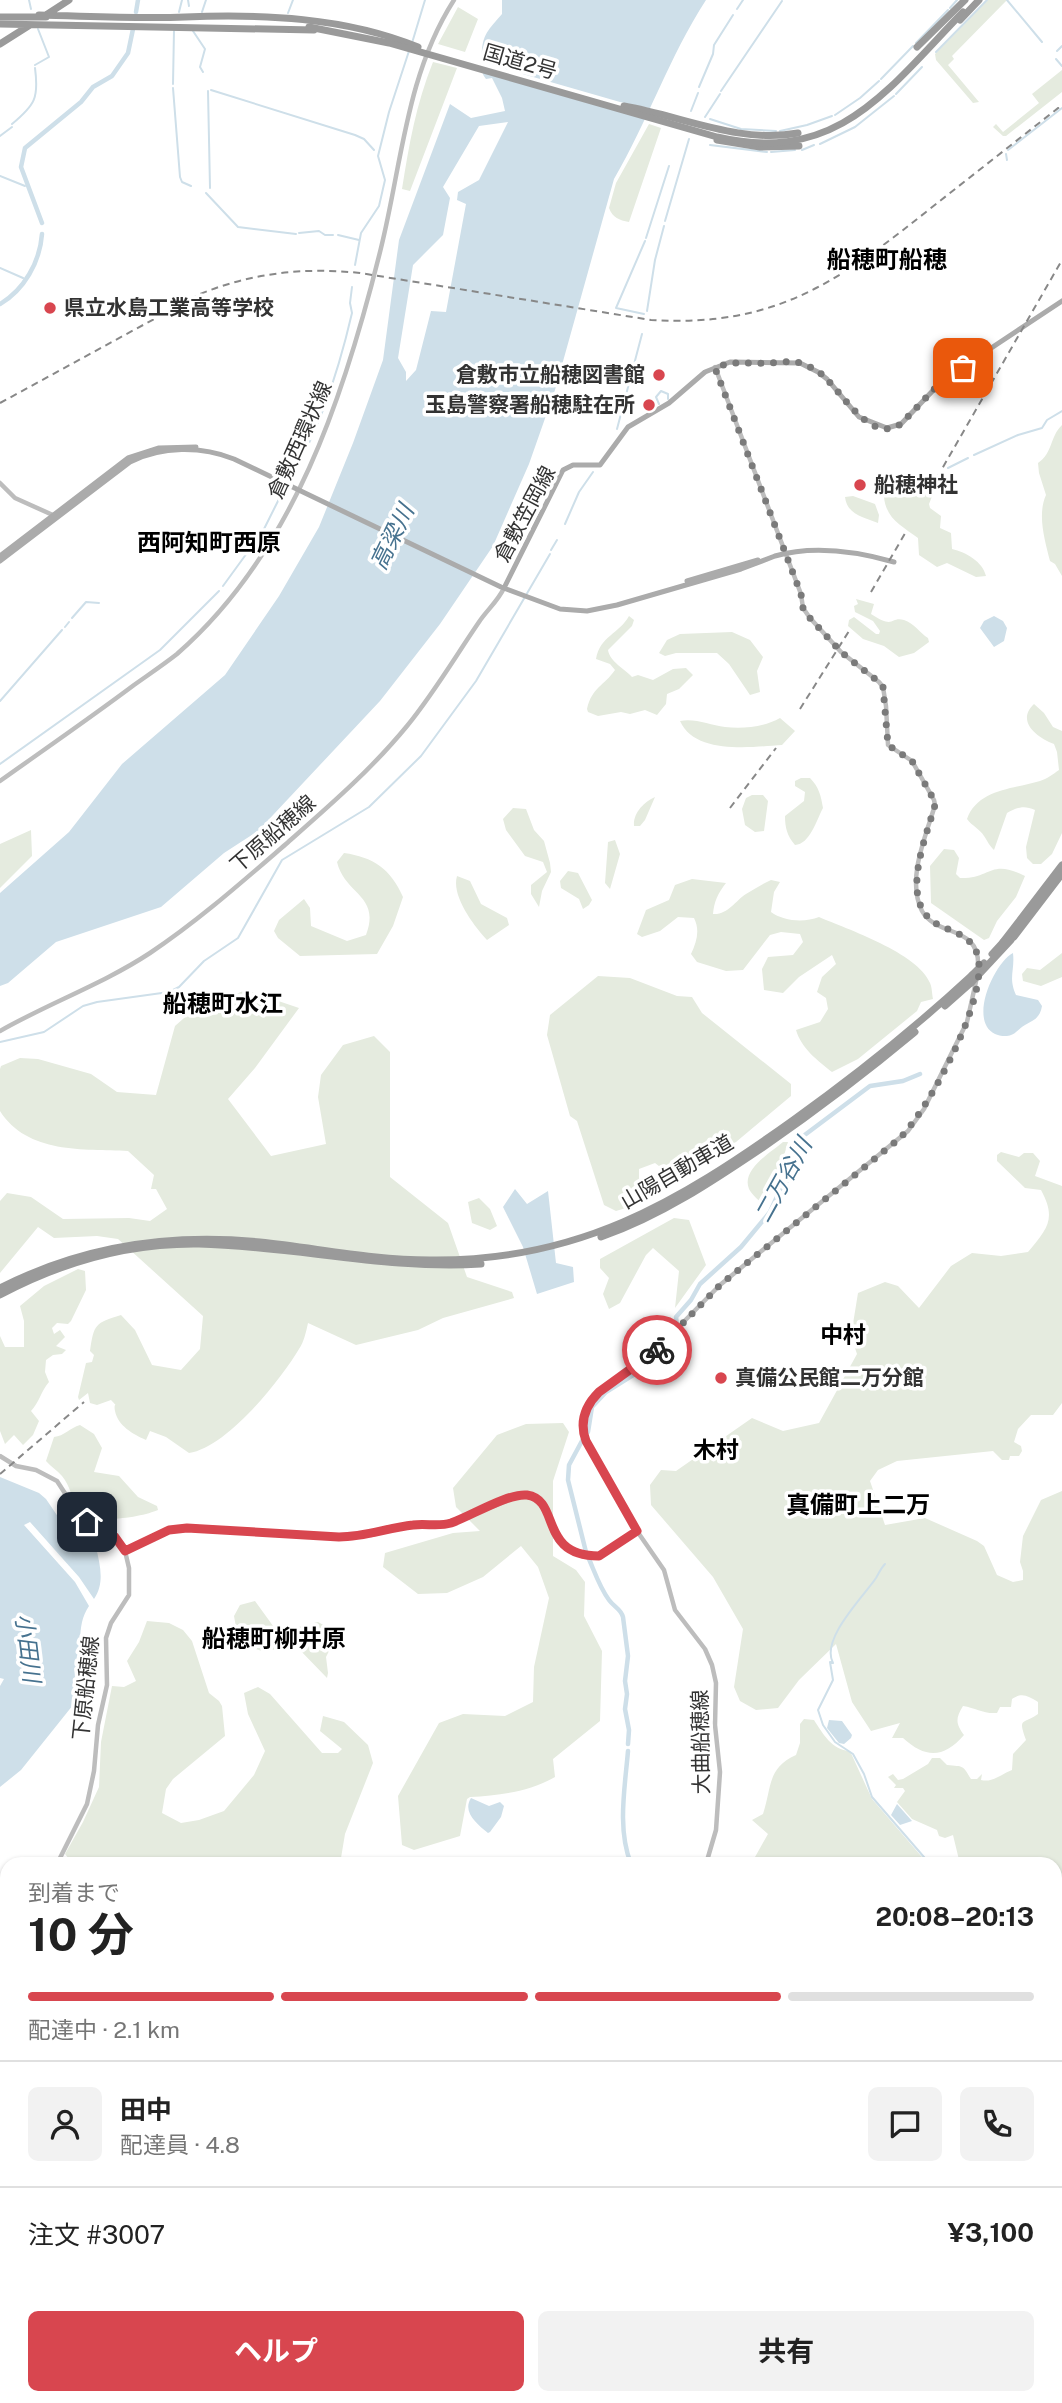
<!DOCTYPE html>
<html lang="ja">
<head>
<meta charset="utf-8">
<style>
  :root { --surface:#fff; --page:#f2f2f2; --text:#222; --muted:#767676; --line:#e0e0e0; --accent:#d8464f }
  body { margin:0; font-family:"Public Sans","Noto Sans JP",sans-serif; background:var(--page); color:var(--text); height:100vh; display:flex; flex-direction:column; font-size:26px; white-space:nowrap }
  * { box-sizing:border-box; margin:0 }
  p { font-size:23px; color:var(--muted) }
  .icon { flex:none; width:38px; height:38px; fill:none; stroke:currentColor; stroke-width:2; stroke-linecap:round; stroke-linejoin:round }
  .map { position:relative; flex:1; overflow:hidden }
  .side { position:absolute; left:0px; top:1857px; width:1062px; height:548px; display:flex; flex-direction:column; background:var(--surface); border-radius:21px 21px 0 0; box-shadow:0 2px 5px #0004 }
  .side>* { flex:none }
  .pin { position:absolute; display:grid; place-items:center; width:60px; height:60px; color:#fff; margin:-30px; border-radius:14px; box-shadow:0 4px 10px #0006 }
  .courier { position:absolute; display:grid; place-items:center; width:70px; height:70px; margin:-35px; border:5px solid #d8464f; border-radius:50%; background:#fff; color:#222; box-shadow:0 2px 9px #0007 }
  .overview em { font-style:normal; font-weight:700 }
  .overview div { display:flex; flex-direction:column-reverse }
  .overview { display:flex; align-items:center; justify-content:space-between; height:119px; padding:0 28px }
  h1 { font-size:46px; font-weight:700; line-height:52px }
  .bar { display:grid; grid-template-columns:repeat(4,1fr); gap:10px 7px; align-content:center; height:84px; padding:0 28px }
  .bar i { height:9px; border-radius:5px; background:var(--line) }
  .bar .active { background:var(--accent) }
  .bar p { grid-column:span 4 }
  .line { display:flex; align-items:center; gap:18px; padding:0 28px; border-top:2px solid var(--line) }
  .line div { flex:1 }
  .round { display:grid; place-items:center; flex:none; width:74px; height:74px; border-radius:10px; background:var(--page) }
  .action { display:flex; gap:14px; margin-top:auto; padding:14px 28px }
  .action a { flex:1; height:80px; border-radius:10px; background:var(--accent); color:#fff; font-size:28px; font-weight:700; line-height:80px; text-align:center }
  .action a+a { background:var(--page); color:var(--text) }
  .map>svg:first-child { display:block }
</style>
</head>
<body>
<div class="map">
<svg width="1062" height="2403" viewBox="0 0 1062 2403">
  <rect width="100%" height="100%" fill="#fff"/>
  <path fill="#e5ebdf" d="M988 0H1007L952 56 954 59 948 65 979 102 973 103 936 60 935 54Z
    M458 7 478 19 465 52 438 44Z
    M433 62 457 68 410 191 402 189C409 145 416 104 433 62Z
    M1062 70V92L1006 136H1003L993 127 996 124 1003 132 1039 103 1032 94Z
    M649 124 661 128 629 222C619 220 613 218 609 208L616 183Z
    M1062 425V576L1055 564 1050 561C1045 541 1037 515 1046 495L1039 473 1038 463C1053 453 1050 436 1062 425Z
    M907 480 925 486 933 494 929 504 930 508 941 516 940 528 951 533 952 549C966 552 983 562 986 576L976 577 947 563 937 567 919 555 918 538C902 526 886 519 884 497L899 482 906 483Z
    M853 496 875 504 879 515 878 523C864 517 847 515 845 497Z
    M856 599 874 604 871 614C895 630 890 616 904 620 914 623 920 633 928 638L929 642 914 653 899 657 884 646 863 639 848 626 849 620 854 617 876 634H879L880 631 873 621 855 612 854 606 858 604Z
    M629 616 634 620 632 626 608 650C610 662 624 668 632 677L638 675 653 680 673 669 686 668 693 675 679 689 667 694 666 704 657 715 645 710 630 714 621 712 598 716 588 712 587 709C592 687 604 686 615 670L610 664 596 659C600 636 619 634 629 616Z
    M732 632 750 640 763 657 757 671 760 692 750 695 729 664 717 653H676L665 656 659 653 667 640 680 634Z
    M1034 704 1044 713 1053 727 1062 731V833L1052 854 1041 864H1033L1027 858 1026 847 1035 810C1024 805 1018 807 1007 813L994 850C989 845 988 842 984 836 980 829 972 826 967 819 978 789 1014 789 1040 781 1047 779 1053 774 1059 770L1057 752 1054 744C1036 737 1016 721 1034 704Z
    M780 718 795 731 782 745C752 747 695 755 680 721 695 718 710 725 725 727 743 729 764 727 780 718Z
    M801 778H810C819 787 821 796 823 808 816 821 810 844 795 845 787 836 785 827 785 816L804 801 805 792 795 786V781Z
    M752 795H763L768 801 764 831 755 832 745 825 742 809 746 798Z
    M655 797 645 820 640 826H634C633 813 644 802 655 797Z
    M513 808 526 809 534 830 544 841 550 863 551 872 542 891 539 907 531 894V885L547 872 543 862 525 856 506 830 503 819Z
    M31 830 32 856 0 888V844Z
    M615 840 620 854 610 889 605 883 608 842Z
    M944 849 954 850 959 858 956 874 960 878C991 879 990 858 1025 876L1016 897 997 921 989 938 984 940 931 903 930 866Z
    M344 853C373 857 391 869 403 897L393 926 377 954 300 956 278 938 274 931 279 920 304 899 310 908 311 926 347 941 366 935C381 895 345 895 337 862Z
    M568 871 578 873 592 900 589 905 583 909 579 899 561 888 560 881Z
    M457 876 470 881 481 904 507 918 509 925 487 940C474 926 451 896 457 876Z
    M692 879 726 883C718 893 714 902 713 914 728 915 735 901 746 894 754 889 762 884 771 880L780 882 774 892 771 912C783 921 804 923 819 917 847 929 918 953 930 983 932 987 932 994 933 999L921 1002 917 1011 858 1059 832 1072C818 1061 801 1048 796 1030L820 1022 828 1009 826 998 817 992 822 977 836 964 832 955 799 977 783 993 764 990 762 969 768 957 793 955 803 942 800 934 781 932 770 935 743 970 726 971 697 962 691 954C697 941 700 930 694 918L678 917 660 931 642 937 637 934 646 910 669 900 675 885Z
    M1062 953V977L1041 986 1023 981 1022 974 1027 968 1040 970Z
    M598 976 630 978 677 996 692 997 702 1013 791 1084V1096L736 1142 680 1175 672 1176 655 1163 639 1169V1195L629 1207 616 1211 604 1205 577 1121 570 1116 547 1035 550 1015Z
    M246 990 299 1008 255 1068 228 1099 271 1156 326 1144 318 1097 321 1075 343 1045 374 1036 390 1052V1177L448 1223 467 1277 512 1292 514 1298 443 1318 418 1330 356 1345 308 1323C306 1332 304 1342 299 1349 280 1381 226 1448 189 1453L166 1437 150 1431 146 1440C133 1434 118 1426 115 1411 113 1400 119 1409 111 1400L97 1405 90 1403 88 1393 79 1400 78 1397 86 1363 92 1362 94 1355 90 1351C94 1324 95 1323 121 1315L135 1330 152 1365 181 1370 200 1349 203 1316 118 1239 97 1236 54 1238 38 1227 0 1273V1201L7 1193 31 1197 63 1219 129 1218 150 1221 167 1209 156 1189H151L154 1175 128 1151C84 1149 27 1154 0 1111V1069L1 1066 20 1058 38 1059 91 1074 117 1092 156 1095 175 1026 192 1011Z
    M783 1142H788L777 1179 764 1206C760 1201 752 1195 749 1189 741 1170 770 1153 783 1142Z
    M1001 1152 1019 1157 1024 1153H1033L1040 1161 1035 1176 1062 1186V1403L1053 1415H1031L1018 1429 1014 1442 1021 1446 1022 1451 1019 1456H1010L1009 1460H1002L993 1451 897 1461 878 1470 870 1481 885 1525 925 1518 977 1541 984 1546 997 1575 1013 1582 1023 1580V1571L1020 1562 1023 1536 1041 1500 1062 1491V1968L1055 1971V1864H960L953 1835 945 1838 939 1836 937 1830 912 1819 897 1802 905 1791 903 1788H894L896 1785 888 1777 893 1774 898 1780 903 1779 928 1764 932 1758H940L947 1765C964 1767 962 1764 971 1779H977L982 1774 981 1780C993 1783 1001 1774 1012 1770L1013 1754 1026 1740C1018 1717 1022 1725 1038 1714V1702C1028 1696 1022 1692 1012 1699L1011 1707H1000L997 1713C983 1714 976 1708 963 1706 955 1719 956 1724 964 1735 944 1758 926 1759 903 1738H892L900 1723 871 1731 852 1702 836 1644 799 1680 778 1708 756 1710 740 1701 734 1687 743 1629 713 1577 651 1505 650 1485 661 1470 676 1471 752 1418 783 1431 819 1423 857 1354 851 1336 858 1293 885 1282 898 1286 919 1308 951 1266 972 1253 1001 1256 1028 1252C1047 1229 1057 1219 1041 1190L1025 1188 997 1161V1155Z
    M479 1198 490 1209 497 1226 490 1230 472 1223 468 1202Z
    M674 1218 689 1220 706 1265 675 1308 679 1271 653 1248 646 1255 620 1303 609 1309 603 1294 609 1278 600 1268V1259Z
    M78 1269 85 1271 86 1290 71 1321 68 1324 57 1323 52 1328 54 1334 60 1330 65 1337 56 1346 66 1350 62 1354 53 1355 46 1360 45 1372 49 1382C41 1391 39 1403 31 1411L39 1421 33 1435 23 1445 14 1435 5 1444 0 1431V1336L5 1347H24V1321L20 1306 44 1286Z
    M563 1423 569 1432 553 1481V1556L576 1570 585 1582 584 1616 602 1651 600 1721 553 1759 555 1777C529 1792 500 1795 470 1797L467 1799 460 1836 414 1850 402 1845 398 1796 439 1723 463 1714 505 1716 533 1702 534 1667 549 1598 538 1567 521 1546 483 1577 447 1593 418 1594 383 1567 385 1553 453 1533 480 1531 456 1507 453 1488 497 1435 526 1424Z
    M80 1425 94 1434 102 1448 94 1472 119 1476 138 1497 157 1506 158 1510C142 1517 91 1526 79 1510 72 1500 70 1485 62 1476 57 1470 51 1467 46 1461L54 1437C64 1436 70 1428 80 1425Z
    M255 1601 276 1630 283 1631 318 1622 329 1628 336 1637 326 1657 328 1673 327 1678 297 1647 262 1651 249 1647 237 1633 234 1616 240 1605Z
    M147 1621 169 1623 183 1630 192 1641 209 1693 219 1701 222 1706 225 1736 173 1779 166 1789 162 1813 181 1823 199 1820 224 1811 254 1775 265 1751 248 1714 244 1693 258 1687 270 1694 322 1753H338L342 1749 320 1731 323 1716 344 1722 368 1745 373 1763 345 1834 340 1864H73L65 1854 83 1822 99 1787 101 1742 112 1686 124 1687 136 1681 127 1661 139 1642Z
    M804 1719 814 1720C823 1734 832 1750 850 1751L872 1799 928 1864H749L755 1857 768 1834 752 1820 763 1814C772 1787 767 1768 796 1755L800 1743V1724Z
    M0 1941 7 1952V2101L0 2099Z
    M0 2228H7V2398H54V2403H0Z"/>
  <path fill="#cedfe9" fill-rule="evenodd" d="M502 0H706C669 57 648 121 614 179L555 390 529 464 493 546 440 624 380 701 258 831 224 853 161 907 56 942 8 983 0 986V893L69 832 122 764 225 675 279 596 319 527 353 443 383 360 399 240 450 104 471 118 505 111 502 98 492 78 486 79C480 71 482 67 482 58 481 36 488 30 502 14ZM508 122 479 180 458 192 457 200 466 204 446 312 431 311 416 370 406 381V372L398 358 413 265 443 235 450 198 443 187 479 126Z
    M994 616 1003 621 1007 628 1004 641 994 647 980 628 984 621Z
    M1013 953C1015 971 1008 977 1016 995L1038 1000 1042 1006C1040 1018 1034 1020 1025 1025 1020 1028 1016 1033 1011 1035 1007 1037 999 1036 995 1034 968 1021 994 963 1013 953Z
    M515 1189 527 1204 548 1191 556 1263 573 1267 574 1282 537 1294 523 1247 503 1207Z
    M0 1477 39 1493 46 1499 69 1533 96 1547C100 1565 105 1583 94 1599L79 1577 30 1522 24 1525 75 1582 89 1606C70 1634 90 1671 77 1700L21 1770 0 1787V1686L4 1679 0 1678Z
    M829 1720 842 1721 852 1735 851 1738 844 1744 839 1743 827 1728Z
    M471 1798 489 1806 500 1802 504 1806 501 1817 490 1832 488 1833C477 1824 462 1812 471 1798Z
    M897 1804 912 1821 900 1825 891 1815Z
    M0 2119 7 2129V2173L0 2165Z"/>
  <path fill="#fff" d="M478 61 620 102 653 109 648 120 477 70Z"/>
  <g fill="none" stroke-linecap="round" stroke-linejoin="round">
    <path stroke="#cedfe9" stroke-width="2" d="M29 0 31 9
      M188 0 189 6
      M1007 0 1042 42
      M950 8 957 0
      M737 9 743 0
      M179 12 182 0
      M202 12 206 0
      M288 13 293 0
      M193 31 205 49 200 67 203 72
      M412 43 425 0
      M916 43 948 10
      M1057 51 1062 46
      M936 52 987 0
      M1056 59 1062 66
      M35 65 49 57 38 29
      M881 79 913 46
      M173 84 174 30
      M699 87 713 54 714 45 733 15
      M173 88 180 177 182 182 191 186
      M211 90 355 135 364 139 374 150
      M208 91 210 188
      M721 91 782 1
      M896 94 922 67
      M691 111 698 93
      M835 115 860 98 879 81
      M705 117 720 94
      M710 119 741 129 776 131
      M12 124C35 105 39 98 35 68
      M780 131 807 125 832 116
      M0 136 12 127
      M820 144 855 127 894 96
      M710 145 767 152
      M802 150 814 145
      M1008 150 1062 108
      M771 152 795 150
      M1006 154 1007 160
      M0 176 25 186
      M28 186H29
      M206 193 238 227 296 234
      M665 221 689 139
      M299 233 319 231 325 235H333
      M338 235 359 240
      M646 238 669 166
      M355 265 361 233 379 206 385 180 378 156 389 112 409 51
      M0 268 23 278
      M647 311 655 260 664 226
      M644 314 616 308 645 241
      M659 404 656 397 661 391 668 394V399
      M617 429 642 334
      M974 455 1018 435 1042 428 1047 420 1062 411
      M948 468 968 458
      M288 482C318 434 339 369 352 313L350 303 352 287
      M565 524 579 492 593 472
      M551 550 557 540
      M223 586 263 531 285 487
      M72 618 86 602 99 603
      M65 627 69 622
      M0 701 62 630
      M0 764 160 650 219 591
      M0 1042 44 1032 83 1006 97 1002 169 992 179 987 204 961 238 938 282 860 369 807 421 756 476 681 550 554
      M885 1564C881 1568 879 1573 876 1578 864 1596 820 1639 833 1663L830 1662 833 1680 818 1710 823 1725 835 1742 853 1754 864 1774 872 1797 930 1864
      M1055 2064 1062 2062
      M1055 2220 1062 2222
      M1055 2268 1062 2266
      M188 2398 189 2403
      M609 2398 612 2403
      M630 2398 634 2403
      M735 2398 737 2403
      M878 2398 881 2403
      M1016 2398V2403
      M227 2403H229
      M703 2403 709 2398"/>
    <path stroke="#cedfe9" stroke-width="4.5" d="M136 12 138 0
      M42 223 21 167 25 148 81 102 93 87 112 76 128 53 133 29
      M0 304C24 290 40 262 42 234
      M677 1325 676 1317 691 1300 700 1284 741 1247 770 1212 780 1190 789 1178 792 1157 802 1137 870 1086 903 1081 920 1074
      M588 1432 592 1407 606 1392 681 1345 680 1332
      M583 1439 569 1465 568 1480 586 1552
      M589 1559C595 1573 600 1588 609 1600 614 1607 621 1609 623 1617L628 1656 625 1681 627 1694 625 1709 629 1730 628 1744
      M628 1751C625 1787 617 1829 631 1864
      M456 2398 477 2403"/>
    <path stroke="#bdbdbd" stroke-width="4.5" d="M715 367 801 594 803 608 810 618 841 652 879 682 883 687 886 706 888 745 912 761 934 800 935 805C926 836 906 879 922 911 937 938 981 924 978 968
      M0 483 15 498 55 516
      M0 781C45 749 90 718 134 685 148 675 163 665 177 654 294 552 345 394 381 248 402 163 406 75 454 0
      M0 1031C49 1003 103 984 150 953 198 921 242 882 286 844 328 807 371 770 407 726 434 693 455 657 479 622 487 610 498 601 504 588
      M0 1456 16 1466 36 1470 57 1481 81 1518 115 1537 121 1543 125 1551 129 1568V1595L111 1623 106 1638 107 1685 98 1725 94 1771 87 1804 57 1864
      M125 1551 168 1530 187 1528 339 1537 371 1535 413 1524H448L519 1496C550 1495 545 1518 555 1537 563 1552 590 1560 605 1554L637 1531
      M706 1864 716 1830 720 1772 715 1725 716 1683 712 1665 705 1649 675 1610 664 1570 637 1531 589 1447 584 1435 583 1418 587 1407 595 1397 646 1360 720 1285 908 1131 924 1109 967 1022 977 977
      M0 1915 7 1911
      M0 2108 7 2113
      M124 2398 125 2403
      M977 2398 980 2403"/>
    <path stroke="#ababab" stroke-width="5" d="M0 556 128 458 159 448 196 447
      M775 556C814 545 855 551 894 562
      M0 561 130 462C162 446 201 446 234 459L501 587 560 609 587 611 617 605 741 569 775 556
      M687 581 758 560
      M504 588 563 470 573 465H600L628 427 669 403 705 372 730 362 800 363 818 372 827 379 859 417 887 428 901 424 943 380 1062 301"/>
    <path stroke="#9a9a9a" stroke-width="7" d="M39 15C87 16 136 19 185 17 262 14 345 17 418 47
      M46 15 69 0
      M960 20 979 0
      M0 24 314 30
      M0 44 30 25
      M917 47 965 0
      M624 106C682 116 739 144 798 133
      M717 140 760 147 799 146
      M1014 937 1062 874
      M1003 942 1062 865
      M945 1006 971 983
      M601 1237C661 1216 713 1181 765 1146 817 1110 867 1072 915 1032
      M0 1288C82 1246 169 1233 260 1242 317 1248 373 1260 430 1260 577 1262 677 1203 793 1120 856 1075 916 1027 972 975
      M0 1295C62 1262 129 1243 199 1244 294 1246 386 1270 481 1264
      M1055 2349 1062 2345
      M836 2403 849 2398"/>
    <path stroke="#888" stroke-width="2" stroke-dasharray="7 5" stroke-linecap="butt" d="M0 403 200 294C252 273 304 267 360 273L651 320C778 328 842 279 936 204 978 171 1020 138 1062 105
      M931 488 1062 260
      M871 592 907 530
      M800 709 849 631
      M730 808 776 748
      M0 1474 84 1402
      M1055 2345 1062 2341
      M828 2403 839 2398"/>
    <path stroke="#9a9a9a" stroke-width="7" d="M0 17H46
      M309 27 389 43 717 137C838 165 887 90 963 12
      M992 954 1003 942
      M972 975 984 963
      M971 983 1011 940"/>
  </g>
  <g fill="none" stroke-linecap="round" stroke-linejoin="round">
    <path stroke="#7a7a7a" stroke-width="7" stroke-dasharray="0 12.6" d="M657 1350 720 1285 899 1139C928 1111 994 990 976 951 968 934 952 932 937 924 898 902 926 838 935 805L934 800 912 761 888 745 883 687 879 682 841 652 810 618 803 608 801 594 715 368C733 360 749 364 768 363 777 363 787 361 796 362 802 363 810 367 816 370 839 384 867 446 901 424L940 383 963 368"/>
    <path stroke="#d8464f" stroke-width="9" d="M87 1522 115 1537 125 1551 169 1530 187 1528 339 1537C365 1537 387 1528 413 1525 426 1523 438 1527 451 1523 471 1516 508 1493 527 1495 561 1500 538 1556 599 1556L637 1531 586 1441C579 1422 585 1406 599 1392L657 1350"/>
  </g>
  <g fill="#d8464f" stroke="#fff" stroke-width="2.5">
    <circle cx="50" cy="308" r="7"/>
    <circle cx="659" cy="375" r="7"/>
    <circle cx="649" cy="405" r="7"/>
    <circle cx="860" cy="485" r="7"/>
    <circle cx="721" cy="1378" r="7"/>
  </g>
  <g text-anchor="middle" stroke-width="7" stroke-linejoin="round" paint-order="stroke">
    <g font-size="21" fill="#333" stroke="#fff">
      <text transform="translate(520 62) rotate(16)" y="7">国道2号</text>
      <text transform="translate(300 440) rotate(-66)" y="7">倉敷西環状線</text>
      <text transform="translate(525 514) rotate(-62)" y="7">倉敷笠岡線</text>
      <text transform="translate(273 834) rotate(-41)" y="7">下原船穂線</text>
      <text transform="translate(677 1172) rotate(-30)" y="7">山陽自動車道</text>
      <text transform="translate(86 1688) rotate(-84)" y="7">下原船穂線</text>
      <text transform="translate(701 1742) rotate(-91)" y="7">大曲船穂線</text>
    </g>
    <g font-size="21" font-weight="bold" fill="#333" stroke="#fff" text-anchor="start">
      <text x="64" y="315">県立水島工業高等学校</text>
      <text x="645" y="382" text-anchor="end">倉敷市立船穂図書館</text>
      <text x="635" y="412" text-anchor="end">玉島警察署船穂駐在所</text>
      <text x="874" y="492">船穂神社</text>
      <text x="735" y="1385">真備公民館二万分館</text>
    </g>
    <g font-size="23" font-style="italic" fill="#46728f" stroke="#fff">
      <text transform="translate(392 537) rotate(-64)" y="8">高梁川</text>
      <text transform="translate(783 1180) rotate(-61)" y="8">二万谷川</text>
      <text transform="translate(28 1648) rotate(83)" y="8">小田川</text>
    </g>
    <g font-size="23" font-weight="bold" fill="#000" stroke="#fff">
      <text x="843" y="1343">中村</text>
      <text x="716" y="1458">木村</text>
    </g>
    <g font-size="24" font-weight="bold" fill="#000" stroke="#fff">
      <text x="887" y="268">船穂町船穂</text>
      <text x="209" y="551">西阿知町西原</text>
      <text x="223" y="1012">船穂町水江</text>
      <text x="858" y="1513">真備町上二万</text>
      <text x="274" y="1647">船穂町柳井原</text>
    </g>
  </g>
</svg>
<div class="pin" style="left:963px;top:368px;background:#ea580c"><svg class="icon" aria-label="bag" viewBox="0 0 24 24"><path d="M5 8h14l-1 12H6zM9 8a3 3 0 0 1 6 0"/></svg></div>
<div class="pin" style="left:87px;top:1522px;background:#1f2937"><svg class="icon" aria-label="home" viewBox="0 0 24 24"><path d="M3 11l9-7 9 7M6 9v11h12V9"/></svg></div>
<div class="courier" style="left:657px;top:1350px"><svg class="icon" aria-label="bike" viewBox="0 0 24 24"><circle cx="6" cy="16" r="4"/><circle cx="18" cy="16" r="4"/><path d="M6 16l4-8h5l3 8M10 8l3 8H6M13 5h3"/></svg></div>
<section class="side">
<div class="overview"><div><h1>10 分</h1><p>到着まで</p></div><em>20:08–20:13</em></div>
<div class="bar"><i class="active"></i><i class="active"></i><i class="active"></i><i></i><p>配達中 · 2.1 km</p></div>
<div class="line" style="height:126px"><a class="round"><svg class="icon" aria-label="person" viewBox="0 0 24 24"><circle cx="12" cy="8" r="4"/><path d="M4 21q1-7 8-7t8 7"/></svg></a><div><b>田中</b><p>配達員 · 4.8</p></div><a class="round"><svg class="icon" aria-label="chat" viewBox="0 0 24 24"><path d="M4 5h16v11H9l-5 4z"/></svg></a><a class="round"><svg class="icon" aria-label="phone" viewBox="0 0 24 24"><path d="M5 4h4l2 5-3 2q2 4 5 5l2-3 5 2v4C11 20 4 13 5 4z"/></svg></a></div>
<div class="line" style="height:91px"><div>注文 #3007</div><b>¥3,100</b></div>
<div class="action"><a>ヘルプ</a><a>共有</a></div>
</section>
</div>
</body>
</html>
